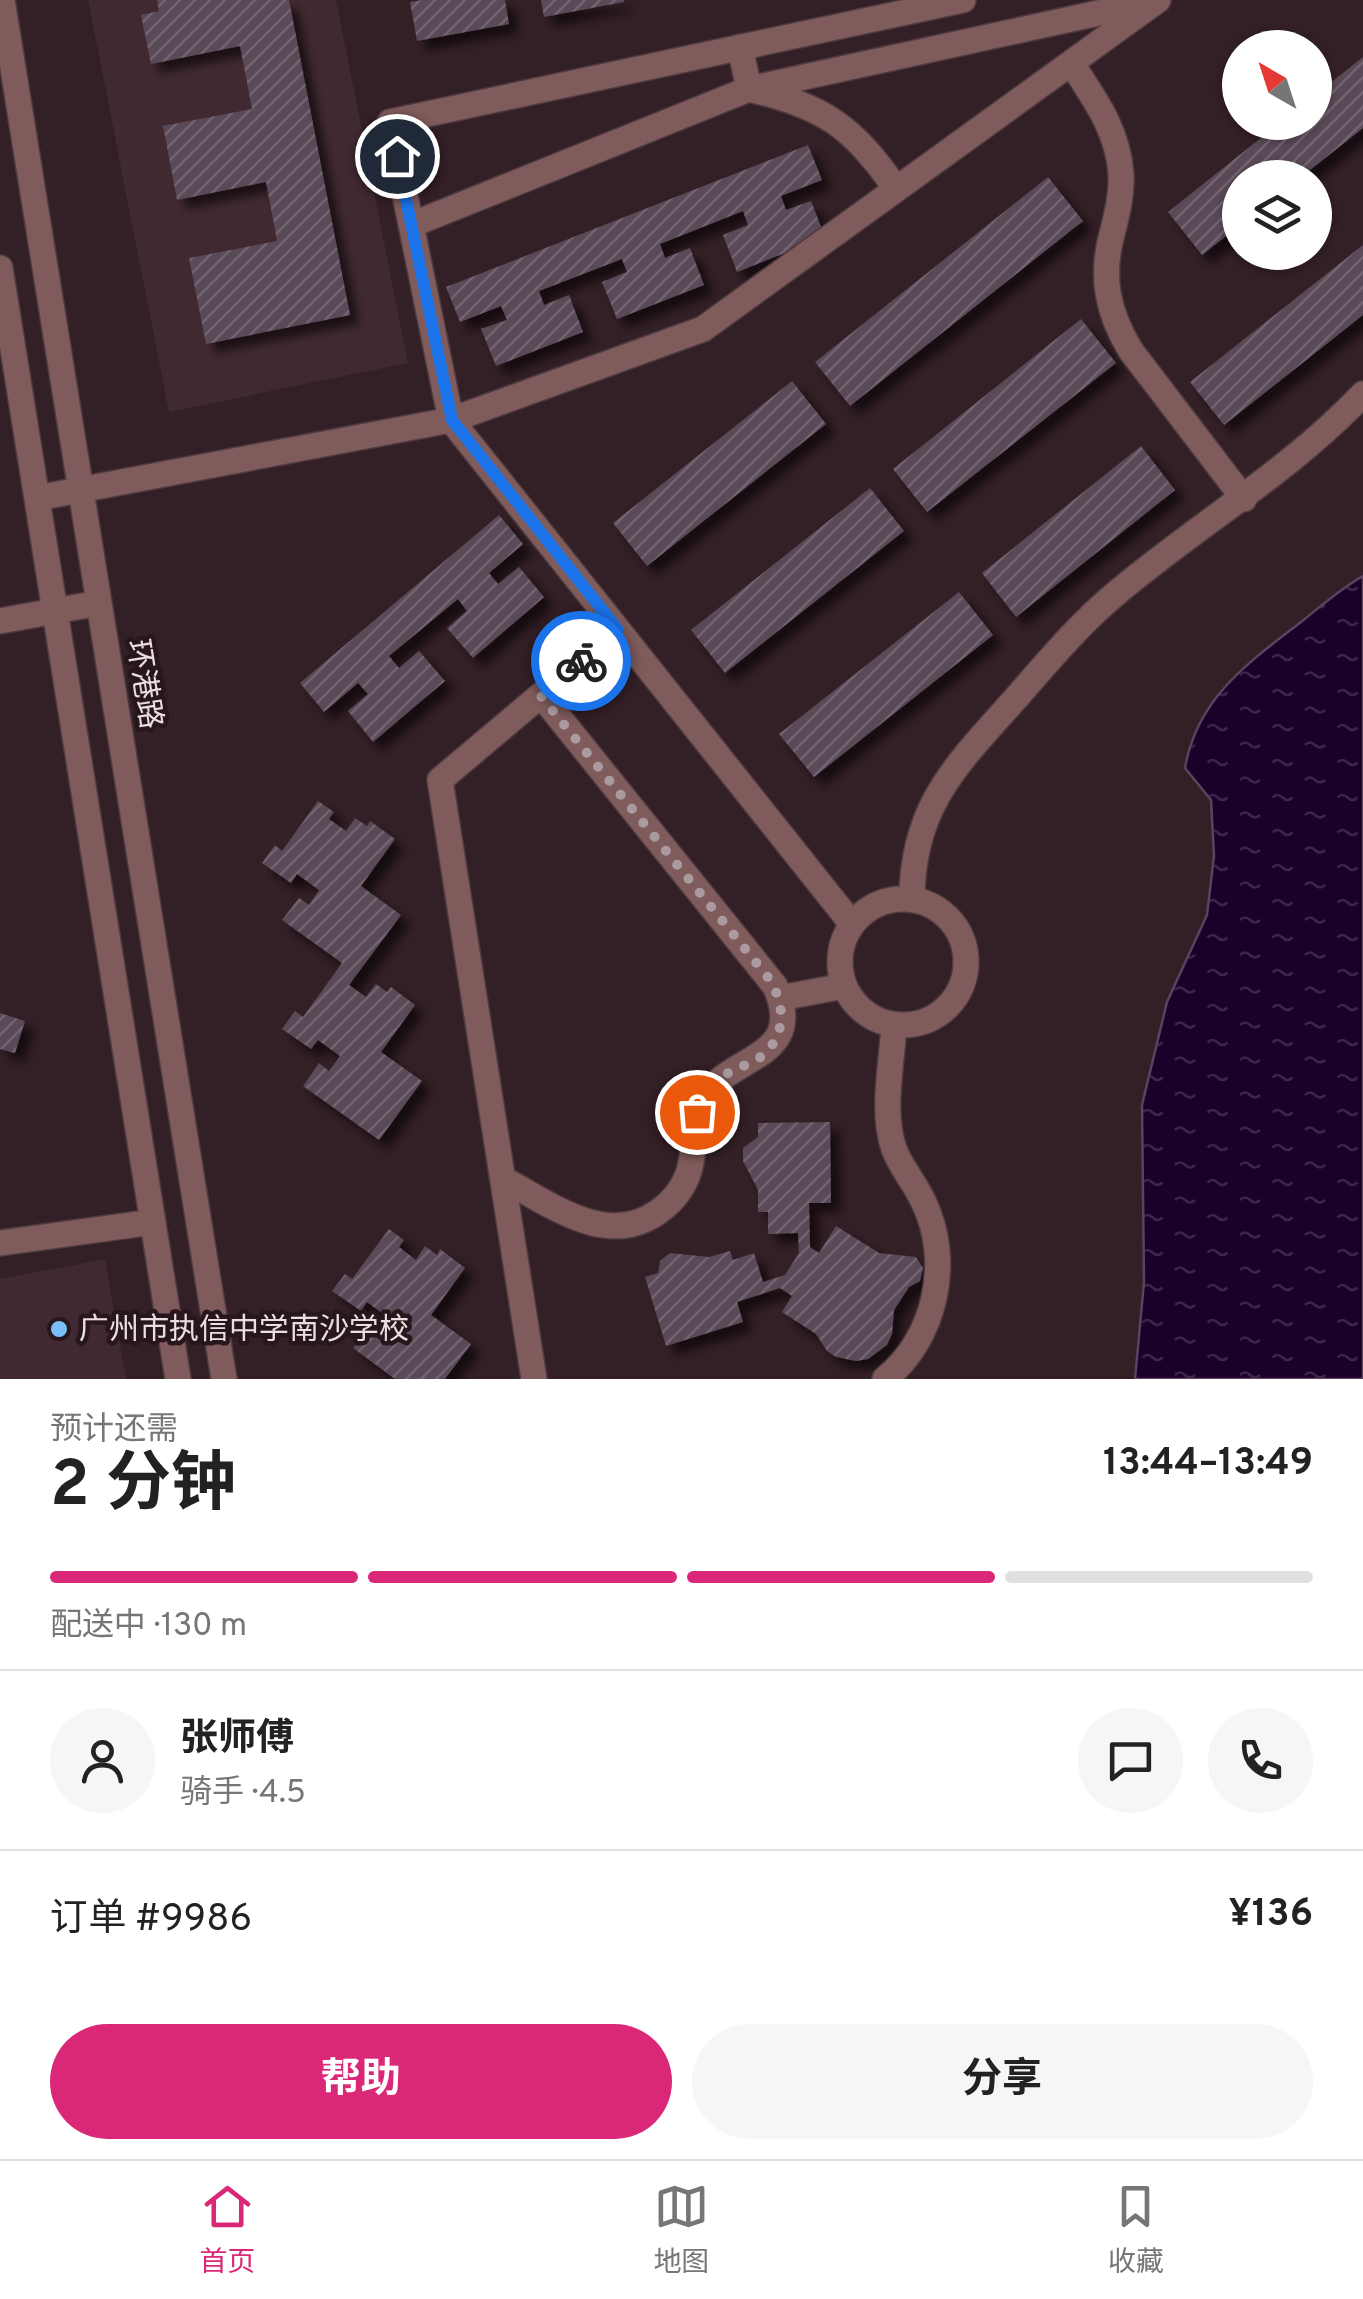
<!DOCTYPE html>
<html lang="zh">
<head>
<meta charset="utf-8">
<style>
  :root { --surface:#fff; --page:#f6f6f6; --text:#222; --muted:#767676; --line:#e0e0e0; --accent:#db2777 }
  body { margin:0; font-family:Overpass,"Noto Sans SC",sans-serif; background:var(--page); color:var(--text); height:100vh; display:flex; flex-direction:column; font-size:38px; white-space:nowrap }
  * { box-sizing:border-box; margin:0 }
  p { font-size:32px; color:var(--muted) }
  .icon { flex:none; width:55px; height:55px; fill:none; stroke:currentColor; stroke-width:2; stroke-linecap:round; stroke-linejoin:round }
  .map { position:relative; height:1379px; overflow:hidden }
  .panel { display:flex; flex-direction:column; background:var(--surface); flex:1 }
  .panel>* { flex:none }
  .needle { width:65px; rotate:321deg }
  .buttons { position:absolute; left:1222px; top:30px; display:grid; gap:20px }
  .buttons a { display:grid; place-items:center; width:110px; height:110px; border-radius:50%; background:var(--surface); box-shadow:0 2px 8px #0004; font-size:50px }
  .pin { position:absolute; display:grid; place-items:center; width:85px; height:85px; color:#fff; margin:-42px; border:5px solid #fff; border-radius:50%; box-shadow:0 2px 10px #0007 }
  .courier { position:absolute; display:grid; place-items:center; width:100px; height:100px; margin:-50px; border:8px solid #1a73e8; border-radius:50%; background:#fff; color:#222; box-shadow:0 2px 12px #0007 }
  .headline em { font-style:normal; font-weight:700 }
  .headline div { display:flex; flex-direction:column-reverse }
  .headline { display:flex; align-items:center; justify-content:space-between; height:170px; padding:0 50px }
  h1 { font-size:65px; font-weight:700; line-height:75px }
  .bar { display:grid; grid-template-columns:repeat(4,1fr); gap:15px 10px; align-content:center; height:120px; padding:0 50px }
  .bar i { height:12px; border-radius:8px; background:var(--line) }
  .bar .current { background:var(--accent) }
  .bar p { grid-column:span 4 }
  .line { display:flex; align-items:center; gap:25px; padding:0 50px; border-top:2px solid var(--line) }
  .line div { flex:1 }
  .round { display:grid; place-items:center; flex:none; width:105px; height:105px; border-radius:52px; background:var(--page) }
  .action { display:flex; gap:20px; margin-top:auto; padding:20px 50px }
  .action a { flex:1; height:115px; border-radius:60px; background:var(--accent); color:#fff; font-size:40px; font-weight:700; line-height:115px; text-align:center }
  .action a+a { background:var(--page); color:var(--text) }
  .dock { display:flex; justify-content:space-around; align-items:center; height:140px; border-top:2px solid var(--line); background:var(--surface); font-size:28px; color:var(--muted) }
  .dock a { display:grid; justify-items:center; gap:5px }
  .dock .current { color:var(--accent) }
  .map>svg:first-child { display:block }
</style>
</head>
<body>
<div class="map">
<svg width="1363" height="1379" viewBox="0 0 1363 1379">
  <defs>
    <pattern id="water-ripples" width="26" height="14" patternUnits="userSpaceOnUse" patternTransform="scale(2.5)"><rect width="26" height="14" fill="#1b002a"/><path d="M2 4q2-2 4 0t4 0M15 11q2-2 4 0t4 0" fill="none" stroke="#3c2549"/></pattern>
    <pattern id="building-hatch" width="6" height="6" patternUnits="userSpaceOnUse" patternTransform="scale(2.5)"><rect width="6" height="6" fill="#5a4957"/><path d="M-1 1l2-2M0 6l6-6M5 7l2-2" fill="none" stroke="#72636f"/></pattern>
    <filter id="shadow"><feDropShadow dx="9" dy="9" stdDeviation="5" flood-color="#0009"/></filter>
  </defs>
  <rect width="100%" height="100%" fill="#331f26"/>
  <path fill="#412932" d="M88 0H336L408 363 169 412Z
    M105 1259 126 1379H0V1279Z"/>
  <path fill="url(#water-ripples)" stroke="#594361" stroke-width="2.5" d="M1363 576V1379H1135L1144 1282 1142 1105 1167 1002 1207 915 1214 856 1211 800 1185 768C1197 698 1248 663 1301 622 1321 606 1341 588 1363 576Z"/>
  <path fill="url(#building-hatch)" filter="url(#shadow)" d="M157 0H289L350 315 206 344 189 258 277 241 266 182 177 200 163 126 252 109 240 46 151 64 141 15 159 11Z
    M422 0H505L509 24 417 41 410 2Z
    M541 0H624V2L544 17Z
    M1363 57V128L1300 178H1240V225L1202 255 1168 212 1281 122H1315V95Z
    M808 145 822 180 781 196 786 210 811 201 825 237 737 272 723 235 748 225 743 211 660 244 665 258 690 248 704 285 617 319 602 282 627 272 622 259 539 291 544 305 569 295 583 332 496 366 481 329 507 320 501 306 460 322 446 287Z
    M1048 177 1083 221 850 406 815 362Z
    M1363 245V315L1224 425 1190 382Z
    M1081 319 1116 363 927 512 893 469Z
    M792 381 826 424 647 566 613 523Z
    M1141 446 1175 490 1016 617 982 573Z
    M870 488 904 531 725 673 691 630Z
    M499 515 523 544 489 573 498 584 519 567 544 597 473 658 447 628 467 611 458 599 389 656 399 668 419 651 445 681 373 742 348 711 368 694 358 683 324 712 300 683Z
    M959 592 993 635 814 777 779 734Z
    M318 801 334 812 329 819 346 831 355 818 367 826 370 821 395 839 361 886 401 915 349 985 366 997 376 984 387 992 391 987 415 1005 381 1052 422 1081 379 1140 303 1086 319 1063 329 1071 340 1056 318 1040 311 1049 282 1029 295 1011 303 1017 342 963 282 920 299 898 309 905 319 890 297 874 291 883 262 863 275 845 282 851Z
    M0 1013 25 1021 15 1053 0 1049Z
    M830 1122 831 1203H809L810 1247 819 1253 836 1226 879 1253 916 1257 923 1268 920 1281 909 1287 894 1310 892 1334 887 1345 868 1359 856 1361 836 1357 827 1351 816 1334 782 1312 792 1296 780 1288 737 1302 743 1322 666 1346 645 1277 658 1273 660 1261 670 1253 709 1257 730 1251 733 1260 754 1253 763 1282 785 1275 799 1253 798 1233 768 1234V1212H758V1190L743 1161V1148L758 1137V1123Z
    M389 1229 404 1240 399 1247 416 1260 425 1246 437 1255 440 1249 465 1268 431 1315 471 1344 445 1379H395L353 1348 369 1326 379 1333 390 1319 367 1302 361 1311 332 1291 345 1274 352 1279Z"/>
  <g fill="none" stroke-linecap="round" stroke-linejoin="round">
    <defs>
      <path id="minor" d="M2 0 224 1379
        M740 47 749 89C823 106 853 126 896 189
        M1071 63C1094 98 1118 130 1121 174 1122 195 1117 214 1112 234 1100 278 1108 313 1131 351L1244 499
        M411 225 749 89 1149 2
        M0 268 178 1379
        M37 498 451 420 703 329 1158 0
        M0 621 99 603
        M840 962a63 63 0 1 1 126 0a63 63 0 1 1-126 0Z
        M912 899C912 811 952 769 1008 707 1042 669 1074 629 1113 596 1195 526 1288 473 1363 394
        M852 924 451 420 390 122 963 0
        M780 998 844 986
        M503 1179C549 1203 606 1249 658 1212 671 1203 681 1191 687 1177 698 1150 689 1121 706 1095 733 1054 807 1058 775 986L541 695
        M0 1243 153 1222
        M534 1379 440 780 618 630
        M885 1379C936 1338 952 1261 924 1203 916 1184 901 1168 894 1149 881 1111 892 1064 894 1025"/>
    </defs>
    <use href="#minor" stroke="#4d3a40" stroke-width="28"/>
    <use href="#minor" stroke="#805b5b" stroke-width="25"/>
  </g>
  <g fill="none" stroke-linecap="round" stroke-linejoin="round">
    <path stroke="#ab9ba0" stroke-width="10" stroke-dasharray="0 18" d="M581 661 541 696 767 976C785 1001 788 1034 762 1056 749 1066 732 1068 720 1079 709 1088 703 1100 697 1112"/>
    <path stroke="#1a73e8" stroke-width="12" d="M397 156 452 420 618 630 581 661"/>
  </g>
  <circle fill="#78bff7" stroke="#28161d" stroke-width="4" cx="59" cy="1329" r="10"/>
  <g text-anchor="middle" stroke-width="9" stroke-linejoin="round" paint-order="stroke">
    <g font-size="30" fill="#ebdee2" stroke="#28161d">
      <text transform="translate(145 684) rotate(81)" y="10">环港路</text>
    </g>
    <g font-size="30" fill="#ebdee2" stroke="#28161d" text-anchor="start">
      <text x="79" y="1339">广州市执信中学南沙学校</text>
    </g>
  </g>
</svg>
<div class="buttons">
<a><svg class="needle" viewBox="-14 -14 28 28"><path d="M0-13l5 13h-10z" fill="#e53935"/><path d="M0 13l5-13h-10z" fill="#767676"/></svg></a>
<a><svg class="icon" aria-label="layers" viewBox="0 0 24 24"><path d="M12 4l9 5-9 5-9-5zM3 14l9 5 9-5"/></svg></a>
</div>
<div class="pin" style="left:697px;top:1112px;background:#ea580c"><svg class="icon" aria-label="bag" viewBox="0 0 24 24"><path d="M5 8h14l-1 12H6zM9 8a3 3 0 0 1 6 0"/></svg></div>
<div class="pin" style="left:397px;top:156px;background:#1f2937"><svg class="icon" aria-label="home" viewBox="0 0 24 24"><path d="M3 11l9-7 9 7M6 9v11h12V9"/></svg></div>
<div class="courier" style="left:581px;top:661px"><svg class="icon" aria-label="bike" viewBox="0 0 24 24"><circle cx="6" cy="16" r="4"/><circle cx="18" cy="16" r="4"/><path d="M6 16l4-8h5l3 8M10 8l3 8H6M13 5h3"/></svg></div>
</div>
<section class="panel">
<div class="headline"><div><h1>2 分钟</h1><p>预计还需</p></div><em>13:44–13:49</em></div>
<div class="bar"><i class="current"></i><i class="current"></i><i class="current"></i><i></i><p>配送中 · 130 m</p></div>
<div class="line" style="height:180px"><a class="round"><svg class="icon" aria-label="person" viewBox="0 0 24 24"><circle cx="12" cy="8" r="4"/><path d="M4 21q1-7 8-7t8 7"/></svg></a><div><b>张师傅</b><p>骑手 · 4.5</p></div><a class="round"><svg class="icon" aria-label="chat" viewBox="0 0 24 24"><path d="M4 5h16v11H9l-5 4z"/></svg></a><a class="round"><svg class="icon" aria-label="phone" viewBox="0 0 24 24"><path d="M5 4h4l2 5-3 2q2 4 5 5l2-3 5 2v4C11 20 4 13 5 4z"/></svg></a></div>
<div class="line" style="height:130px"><div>订单 #9986</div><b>¥136</b></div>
<div class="action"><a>帮助</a><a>分享</a></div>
</section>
<nav class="dock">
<a class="current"><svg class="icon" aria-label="home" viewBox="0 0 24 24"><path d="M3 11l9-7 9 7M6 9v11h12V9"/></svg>首页</a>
<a><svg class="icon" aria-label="map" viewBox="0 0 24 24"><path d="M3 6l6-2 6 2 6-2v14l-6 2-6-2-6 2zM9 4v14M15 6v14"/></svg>地图</a>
<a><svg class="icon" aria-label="saved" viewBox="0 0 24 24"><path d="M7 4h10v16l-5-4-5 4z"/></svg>收藏</a>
</nav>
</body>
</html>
